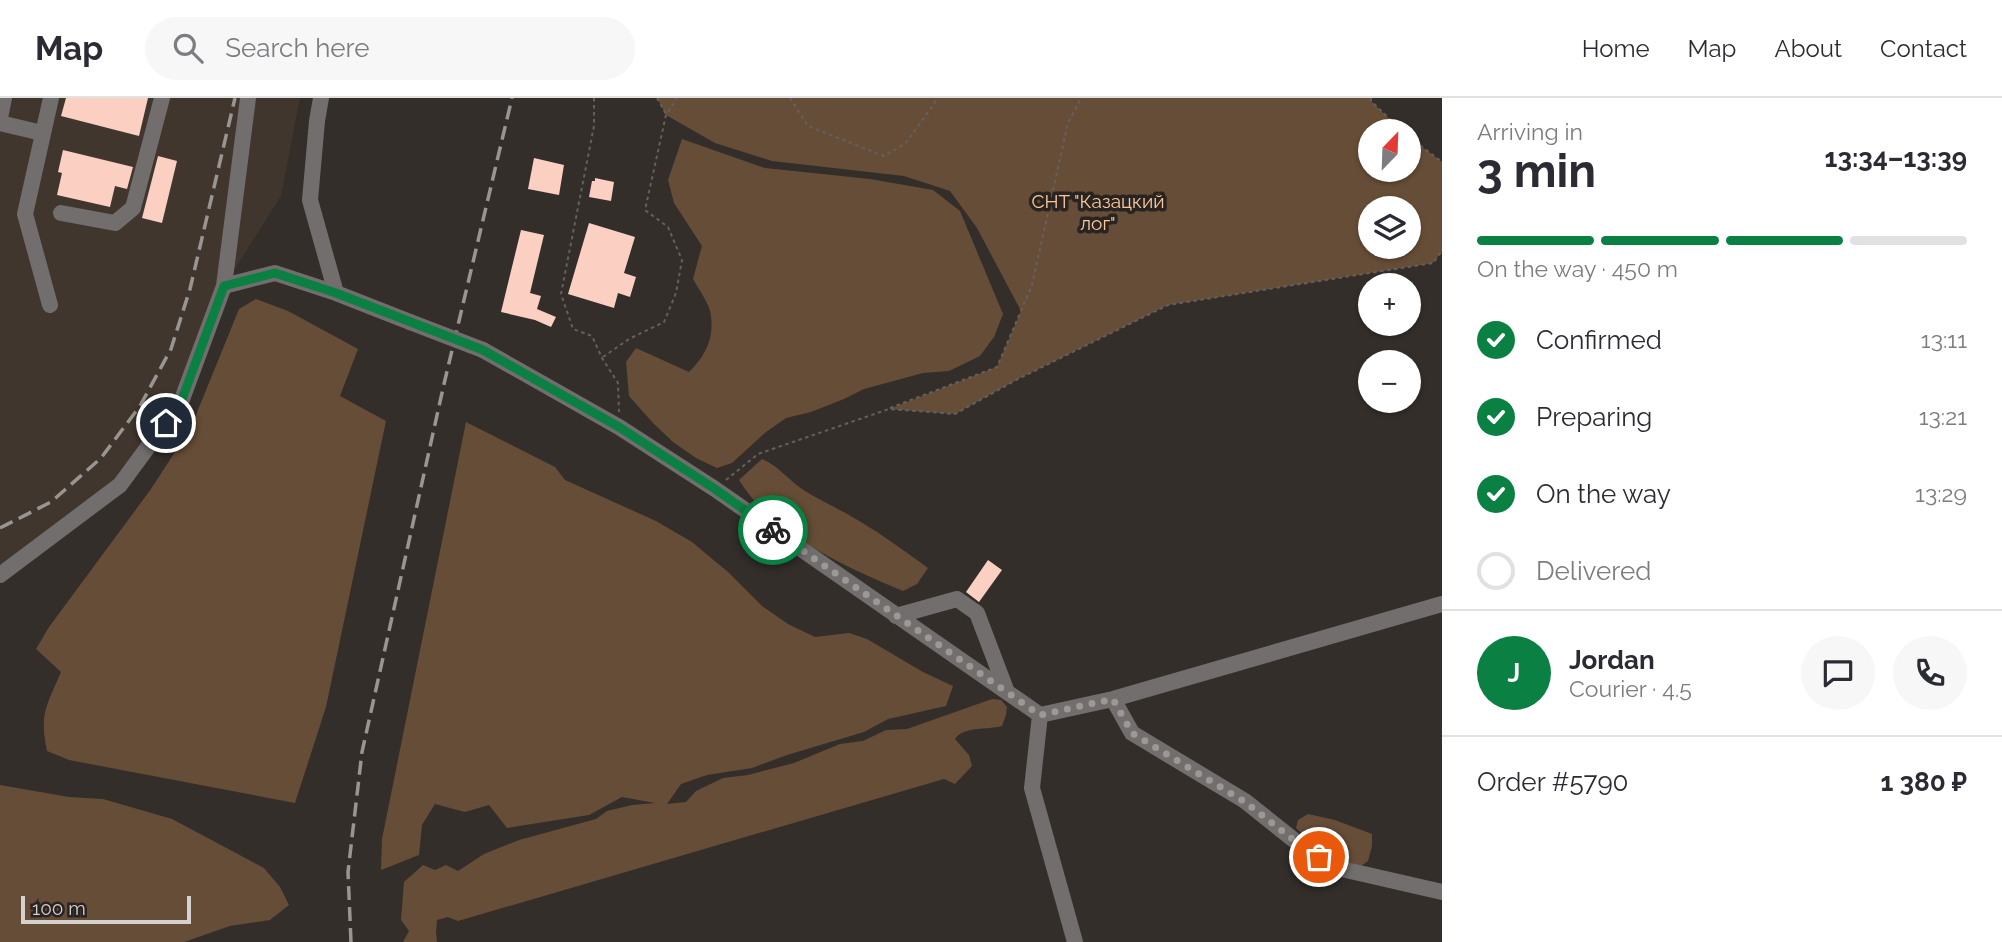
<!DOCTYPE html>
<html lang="en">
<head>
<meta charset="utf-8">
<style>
  :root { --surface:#fff; --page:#f7f7f7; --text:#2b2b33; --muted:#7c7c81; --line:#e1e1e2; --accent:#0b8043 }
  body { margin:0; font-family:Raleway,sans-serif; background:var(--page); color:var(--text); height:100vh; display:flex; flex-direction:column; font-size:26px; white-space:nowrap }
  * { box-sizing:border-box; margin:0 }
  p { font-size:23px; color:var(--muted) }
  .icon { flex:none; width:38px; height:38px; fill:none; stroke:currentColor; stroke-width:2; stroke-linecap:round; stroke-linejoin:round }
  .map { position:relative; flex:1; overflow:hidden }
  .drawer { display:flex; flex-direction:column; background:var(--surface); width:560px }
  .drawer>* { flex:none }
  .needle { width:46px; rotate:23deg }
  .fabs { position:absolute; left:1358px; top:21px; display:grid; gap:14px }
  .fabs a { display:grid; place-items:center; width:63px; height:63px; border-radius:50%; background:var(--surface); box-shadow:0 2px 5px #0004; font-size:35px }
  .scale { position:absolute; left:21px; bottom:18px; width:170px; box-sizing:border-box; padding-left:7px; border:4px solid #d4d1cf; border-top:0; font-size:19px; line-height:24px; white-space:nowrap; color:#d4d1cf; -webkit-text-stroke:5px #292421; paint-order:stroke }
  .pin { position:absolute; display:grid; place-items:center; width:60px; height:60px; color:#fff; margin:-30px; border:4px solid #fff; border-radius:50%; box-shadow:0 2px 7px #0007 }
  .courier { position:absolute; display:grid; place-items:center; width:70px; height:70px; margin:-35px; border:5px solid #0b8043; border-radius:50%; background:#fff; color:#222; box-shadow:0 2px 9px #0007 }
  .summary em { font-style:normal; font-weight:700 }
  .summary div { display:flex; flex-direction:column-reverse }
  .summary { display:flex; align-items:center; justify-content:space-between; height:119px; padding:0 35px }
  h1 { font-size:46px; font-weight:700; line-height:52px }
  .bar { display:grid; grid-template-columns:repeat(4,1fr); gap:10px 7px; align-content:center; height:84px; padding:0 35px }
  .bar i { height:9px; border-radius:5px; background:var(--line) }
  .bar .current { background:var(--accent) }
  .bar p { grid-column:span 4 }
  .line { display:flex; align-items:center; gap:18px; padding:0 35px; border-top:2px solid var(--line) }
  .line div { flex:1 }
  .round { display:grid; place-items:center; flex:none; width:74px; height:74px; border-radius:37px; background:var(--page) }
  ol { padding:0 35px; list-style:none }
  li { display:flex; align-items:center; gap:21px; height:77px }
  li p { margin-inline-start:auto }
  li .icon { padding:7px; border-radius:50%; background:var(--accent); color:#fff; stroke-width:4 }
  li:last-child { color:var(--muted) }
  li i { width:38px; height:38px; border:4px solid var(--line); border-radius:50% }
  header { display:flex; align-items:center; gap:42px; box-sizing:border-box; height:98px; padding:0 35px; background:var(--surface); border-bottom:2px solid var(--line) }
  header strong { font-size:33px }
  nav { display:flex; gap:38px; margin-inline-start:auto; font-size:24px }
  .search { width:490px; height:63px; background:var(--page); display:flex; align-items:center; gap:18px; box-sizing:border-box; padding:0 24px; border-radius:38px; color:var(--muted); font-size:26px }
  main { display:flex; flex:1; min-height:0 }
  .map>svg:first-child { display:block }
</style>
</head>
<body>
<header>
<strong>Map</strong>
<div class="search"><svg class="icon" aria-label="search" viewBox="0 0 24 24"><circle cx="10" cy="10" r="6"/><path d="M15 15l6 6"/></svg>Search here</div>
<nav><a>Home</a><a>Map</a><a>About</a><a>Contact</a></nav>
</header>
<main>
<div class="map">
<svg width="1442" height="844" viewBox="0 0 1442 844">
  <rect width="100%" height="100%" fill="#332e2a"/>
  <path fill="#40362e" d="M0 0H300L281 98 224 188 181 304 120 387 0 477Z"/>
  <path fill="#664d37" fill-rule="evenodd" d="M657 0H1371V3L1402 33H1370V72H1409V39L1442 64V153L1433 165 1168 207 1018 281 955 316 889 311 997 269 1021 213 977 130 950 93 904 78 772 63 715 45 666 17ZM1370 110H1409V149H1370Z
    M682 41 765 70 870 81 933 92 960 113 1003 216 994 239 980 258 949 273 923 275 864 291 844 301 811 314 786 320 766 334 732 365 717 370 696 360 673 344 653 325 629 298 626 264 636 250 689 274C705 258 714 242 711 218 710 206 699 192 693 181L702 148 674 105 668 82Z
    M256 201 288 213 358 251 340 298 386 323 326 609 295 705 69 662 47 653C39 616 47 607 61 574L36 551 49 529 151 391 191 329 239 211Z
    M466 324 555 369 565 382 656 423 692 444 728 474 762 508 788 526 815 539 849 535 867 541 923 574 953 588 946 608 888 621 864 634 787 657 752 670 707 677 681 686 667 706 686 704 696 693 723 680 748 677 794 665 840 646 863 643 886 632 907 631 992 601 1001 602 1007 609 1006 617 1002 628C987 632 964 628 955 641L969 657 972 668 955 686 944 681 458 823 448 819 437 822 436 834 437 844H403L409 833 401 822 404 784 423 767 435 772 446 767 458 773 484 756 519 742 596 721 607 713 632 707 655 705 622 699 589 717 507 730 489 707 465 714 435 706 422 727 419 757 381 772 382 741Z
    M762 361C779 368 789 383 805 393 823 404 843 413 861 424 884 438 906 454 928 470L917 486 903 493C846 469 773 437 739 382Z
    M0 687 69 699 103 701 172 721 264 770 280 789 289 807 270 822 230 828 184 844H0Z
    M1308 716 1335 722 1372 736V748L1368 763 1361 768C1342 764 1310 744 1296 730L1298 722Z"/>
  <path fill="#fbd0c2" d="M66 0H148L139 38 61 18Z
    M63 52 133 69 127 91 115 88 110 109 57 97 62 75 58 74Z
    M158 58 177 63 162 125 142 120Z
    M534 60 564 67 559 97 528 91Z
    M595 80 614 84 611 103 589 99 592 83H595Z
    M589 125 635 139 624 175 636 179 630 199 618 195 614 210 568 196Z
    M521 132 544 137 530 195 541 198 537 211 556 219 551 229 535 222 501 214Z
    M988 462 1002 472 979 504 966 494Z"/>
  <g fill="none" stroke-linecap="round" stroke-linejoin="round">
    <path stroke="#65605d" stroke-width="2" stroke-dasharray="3.5 3.5" stroke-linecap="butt" d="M594 0V28L561 196 573 231 592 238 602 260 618 285 619 314
      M657 0 666 16
      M790 0 808 28 884 58 906 45 938 0
      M1371 0V3L1402 33
      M1409 39 1442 64
      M603 259 629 241 664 224 676 195 682 162 668 129 645 112 666 17 677 0
      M890 310 997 269 1032 187 1068 25 1081 0
      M726 382 758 356 889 311 955 316 1018 281 1168 207 1433 165 1442 153"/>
    <path stroke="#716e6d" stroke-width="16" d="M321 0 317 23 310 102 336 195
      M0 20 4 0
      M0 25 42 35
      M61 115 115 125 133 110 162 0
      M224 188 248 0
      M50 207 25 116 51 0
      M483 252 619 329 715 391 1040 617 1113 601 1442 506
      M0 477 120 387 181 304 224 188 275 175 336 195 410 224
      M896 518 957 501 977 515 1007 594
      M1113 601 1132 635 1245 703 1304 750 1333 769 1442 794
      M1040 617 1032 690 1075 844"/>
    <path stroke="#989592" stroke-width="3.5" stroke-dasharray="14 7" stroke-linecap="butt" d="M0 430 51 404 101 360 140 308 171 251 190 191 235 0
      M351 844 348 774 362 654 444 286 512 0"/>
    <path stroke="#716e6d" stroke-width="16" d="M410 224 483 252"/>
  </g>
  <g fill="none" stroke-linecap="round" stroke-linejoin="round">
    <path stroke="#9c9895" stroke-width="7" stroke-dasharray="0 12.6" d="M773 432 1040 617 1113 601 1132 635 1245 704 1304 750 1319 759"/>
    <path stroke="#0b8043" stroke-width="9" d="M166 325 181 304 224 188 275 175 336 195 483 252 619 329 715 391 773 432"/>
  </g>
  <g text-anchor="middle" stroke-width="7" stroke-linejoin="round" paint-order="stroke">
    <g font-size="19" fill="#fac89b" stroke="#292421">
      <text x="1098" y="110">СНТ "Казацкий<tspan x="1098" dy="22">лог"</tspan></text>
    </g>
  </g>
</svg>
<div class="fabs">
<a><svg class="needle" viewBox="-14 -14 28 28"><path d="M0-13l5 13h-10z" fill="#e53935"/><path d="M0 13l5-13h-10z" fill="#7c7c81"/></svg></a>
<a><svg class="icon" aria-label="layers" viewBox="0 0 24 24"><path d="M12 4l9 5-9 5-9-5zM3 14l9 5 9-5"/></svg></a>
<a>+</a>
<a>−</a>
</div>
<div class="scale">100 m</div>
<div class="pin" style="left:1319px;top:759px;background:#ea580c"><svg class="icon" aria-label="bag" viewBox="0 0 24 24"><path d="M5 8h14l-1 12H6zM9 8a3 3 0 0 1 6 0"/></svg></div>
<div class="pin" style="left:166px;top:325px;background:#1f2937"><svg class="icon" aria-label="home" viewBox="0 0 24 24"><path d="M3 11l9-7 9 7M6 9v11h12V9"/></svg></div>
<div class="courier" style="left:773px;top:432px"><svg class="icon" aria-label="bike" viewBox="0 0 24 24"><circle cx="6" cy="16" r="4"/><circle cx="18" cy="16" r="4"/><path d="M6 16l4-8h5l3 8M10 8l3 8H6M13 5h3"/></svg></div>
</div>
<section class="drawer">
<div class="summary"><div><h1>3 min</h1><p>Arriving in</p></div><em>13:34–13:39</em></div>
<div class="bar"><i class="current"></i><i class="current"></i><i class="current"></i><i></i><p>On the way · 450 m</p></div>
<ol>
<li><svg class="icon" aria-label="check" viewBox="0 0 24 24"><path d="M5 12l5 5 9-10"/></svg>Confirmed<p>13:11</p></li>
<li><svg class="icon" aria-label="check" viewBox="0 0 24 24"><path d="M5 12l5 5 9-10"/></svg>Preparing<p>13:21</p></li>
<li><svg class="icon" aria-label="check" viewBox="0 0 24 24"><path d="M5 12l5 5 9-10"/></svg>On the way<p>13:29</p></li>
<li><i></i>Delivered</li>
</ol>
<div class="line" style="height:126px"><b class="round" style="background:var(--accent);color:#fff">J</b><div><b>Jordan</b><p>Courier · 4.5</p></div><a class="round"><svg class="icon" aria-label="chat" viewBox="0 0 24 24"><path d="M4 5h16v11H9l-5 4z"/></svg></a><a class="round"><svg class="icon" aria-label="phone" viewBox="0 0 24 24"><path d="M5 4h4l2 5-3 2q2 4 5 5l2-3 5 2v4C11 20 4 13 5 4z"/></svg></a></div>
<div class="line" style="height:91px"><div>Order #5790</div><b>1 380 ₽</b></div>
</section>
</main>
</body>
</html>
